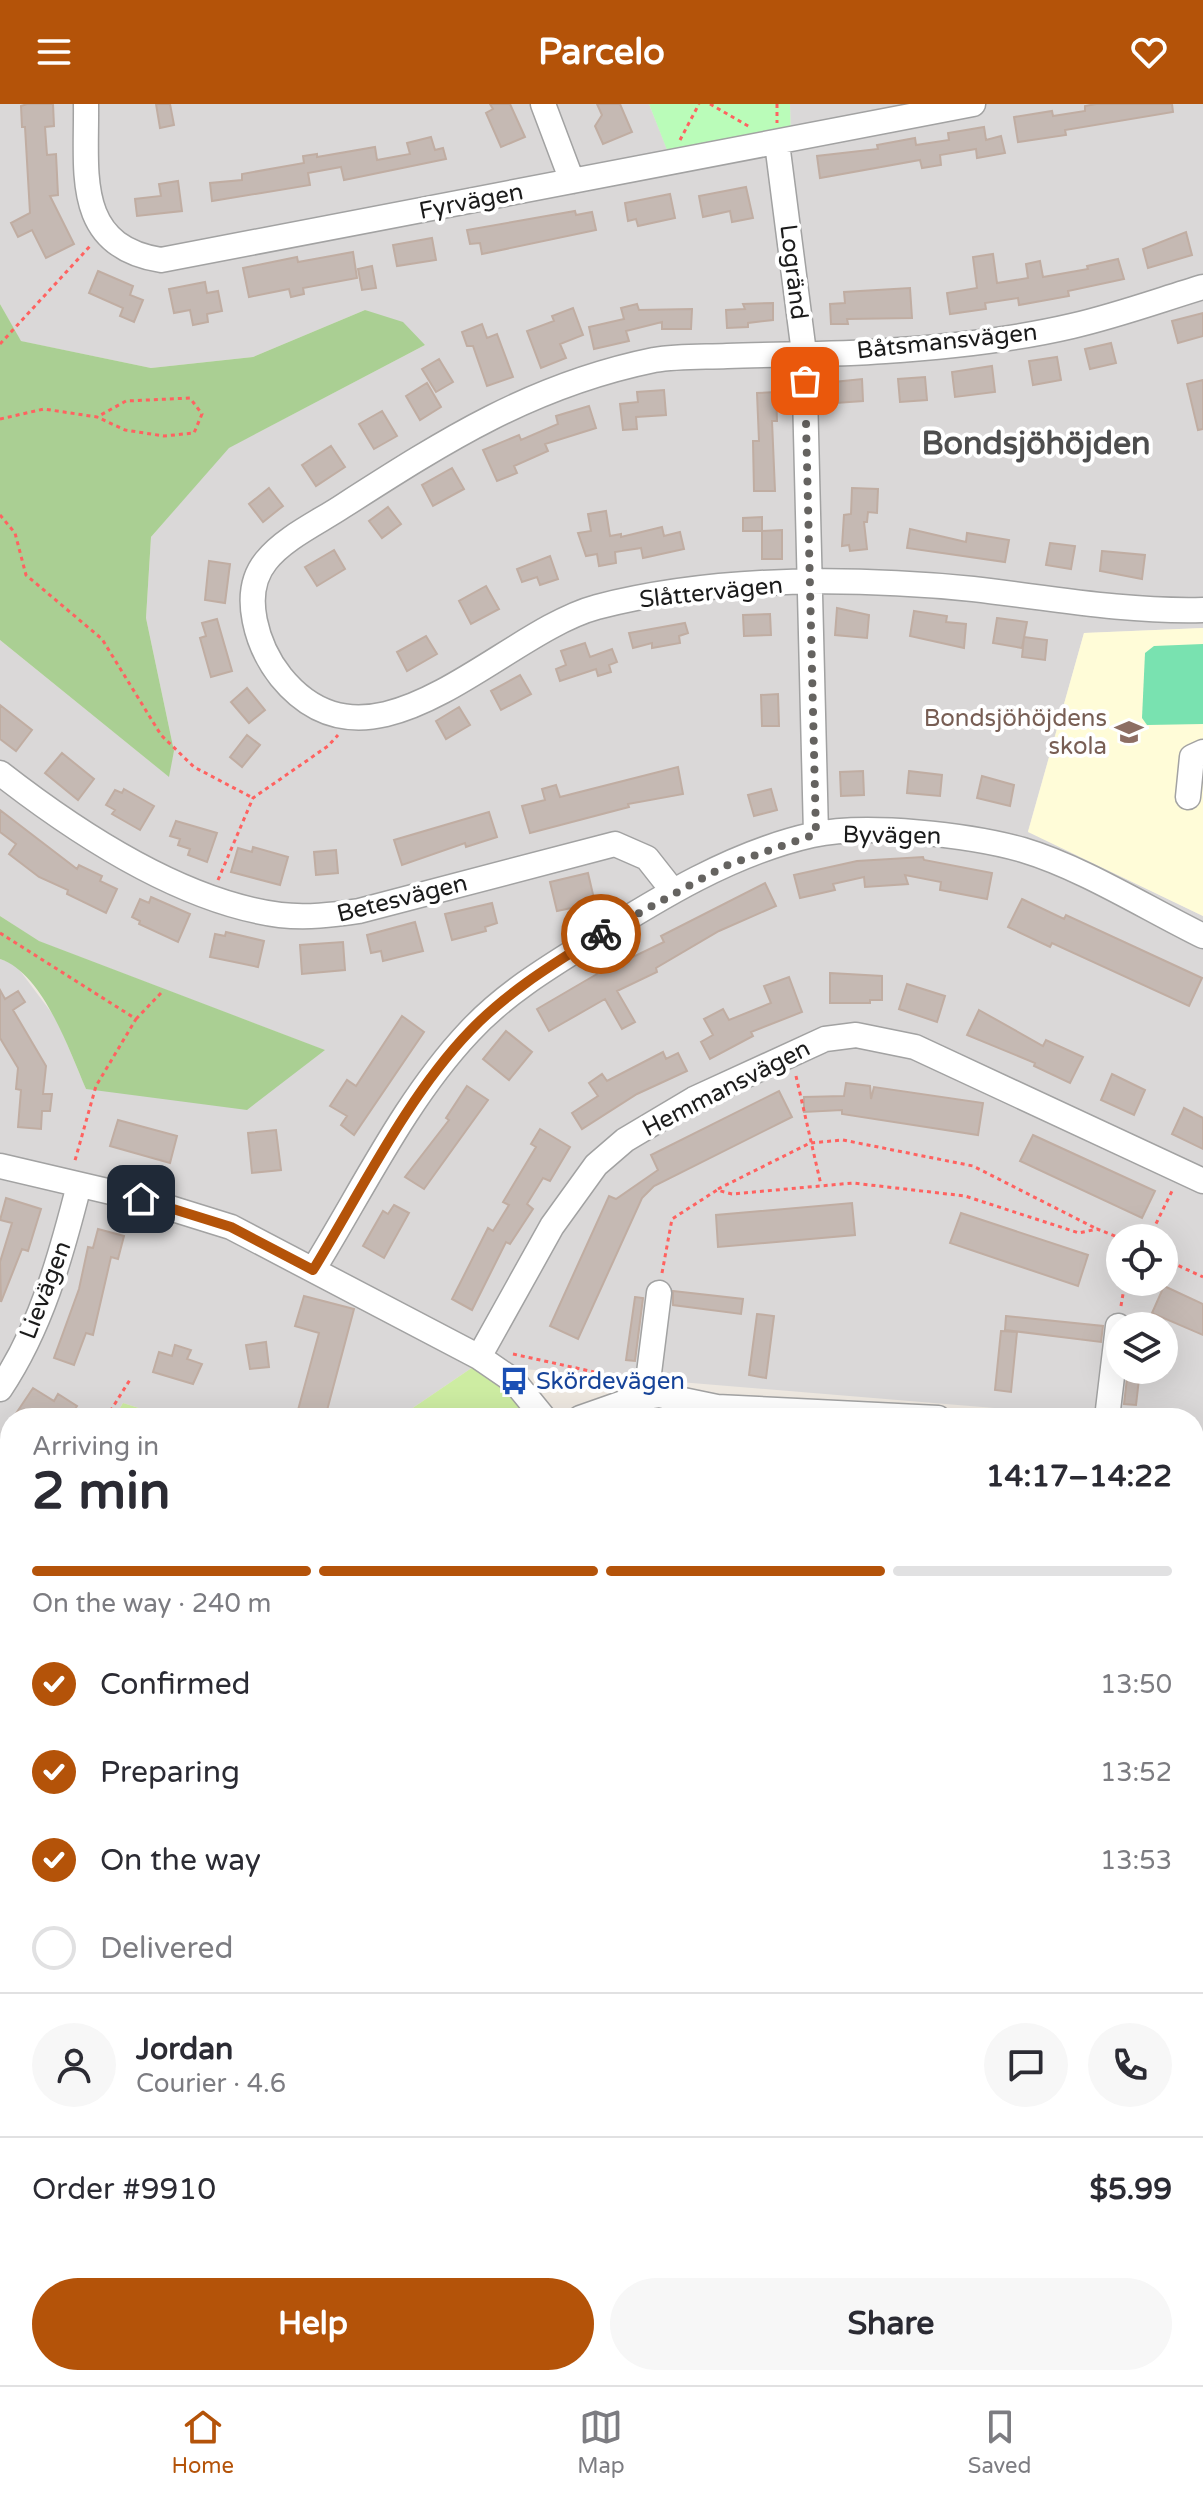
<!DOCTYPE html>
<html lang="en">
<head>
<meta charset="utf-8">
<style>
  :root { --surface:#fff; --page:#f7f7f7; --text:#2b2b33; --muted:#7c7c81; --line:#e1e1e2; --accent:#b45309 }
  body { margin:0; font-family:"Varela Round",sans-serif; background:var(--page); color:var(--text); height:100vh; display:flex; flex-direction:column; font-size:30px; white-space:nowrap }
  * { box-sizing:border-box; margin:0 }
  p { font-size:26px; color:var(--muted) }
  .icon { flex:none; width:44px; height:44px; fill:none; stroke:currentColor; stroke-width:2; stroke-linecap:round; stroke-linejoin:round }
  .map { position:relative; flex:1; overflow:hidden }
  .panel { position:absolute; left:0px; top:1304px; width:1204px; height:978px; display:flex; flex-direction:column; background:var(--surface); border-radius:32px 32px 0 0; box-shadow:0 8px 32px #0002 }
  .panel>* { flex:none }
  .fabs { position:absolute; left:1106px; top:1120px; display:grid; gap:16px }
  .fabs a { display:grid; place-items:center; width:72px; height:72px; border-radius:50%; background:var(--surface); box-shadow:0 8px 32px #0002; font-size:40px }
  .pin { position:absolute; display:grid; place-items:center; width:68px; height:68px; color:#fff; margin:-34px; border-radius:16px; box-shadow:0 4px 12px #0006 }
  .courier { position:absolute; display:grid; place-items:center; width:80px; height:80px; margin:-40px; border:6px solid #b45309; border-radius:50%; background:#fff; color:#222; box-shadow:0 2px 10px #0007 }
  .summary em { font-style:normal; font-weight:700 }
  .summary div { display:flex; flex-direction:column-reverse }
  .summary { display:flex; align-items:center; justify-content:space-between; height:136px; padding:0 32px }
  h1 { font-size:52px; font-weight:700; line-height:60px }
  .bar { display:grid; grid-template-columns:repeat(4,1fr); gap:12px 8px; align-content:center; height:96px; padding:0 32px }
  .bar i { height:10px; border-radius:6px; background:var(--line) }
  .bar .selected { background:var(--accent) }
  .bar p { grid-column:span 4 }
  .line { display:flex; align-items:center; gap:20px; padding:0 32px; border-top:2px solid var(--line) }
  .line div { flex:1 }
  .round { display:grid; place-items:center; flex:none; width:84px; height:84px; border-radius:42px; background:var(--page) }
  ol { padding:0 32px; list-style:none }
  li { display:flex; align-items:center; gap:24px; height:88px }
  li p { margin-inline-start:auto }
  li .icon { padding:8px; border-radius:50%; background:var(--accent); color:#fff; stroke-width:4 }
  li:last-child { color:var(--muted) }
  li i { width:44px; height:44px; border:4px solid var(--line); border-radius:50% }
  .cta { display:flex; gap:16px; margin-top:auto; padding:16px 32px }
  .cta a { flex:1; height:92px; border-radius:48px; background:var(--accent); color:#fff; font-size:32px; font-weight:700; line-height:92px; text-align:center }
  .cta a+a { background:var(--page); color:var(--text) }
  header { display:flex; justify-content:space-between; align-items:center; height:104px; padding:0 32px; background:var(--accent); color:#fff; font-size:36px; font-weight:700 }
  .tabs { display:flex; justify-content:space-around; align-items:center; height:112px; border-top:2px solid var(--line); background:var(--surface); font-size:22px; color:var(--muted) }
  .tabs a { display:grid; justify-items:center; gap:4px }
  .tabs .selected { color:var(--accent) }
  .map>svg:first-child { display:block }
</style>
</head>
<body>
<header><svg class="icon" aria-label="menu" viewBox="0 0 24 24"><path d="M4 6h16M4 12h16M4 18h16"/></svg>Parcelo<svg class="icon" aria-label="heart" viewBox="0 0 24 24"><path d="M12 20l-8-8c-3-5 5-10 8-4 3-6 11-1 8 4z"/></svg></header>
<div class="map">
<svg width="1203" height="2281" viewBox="0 0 1203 2281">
  <rect width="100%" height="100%" fill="#eee8e0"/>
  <path fill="#dad8d8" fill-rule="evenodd" d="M0 0H649L673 60 791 40 790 0H1203V524L1084 529 1028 727 1203 812V1340L1194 1338V1314H1079L1053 1309 476 1261 398 1314H170L123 1299 114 1314H10V1457L0 1466V855L15 860 57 916 86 985 324 946 38 837 0 812V536L168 672 174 647 146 514 151 433 228 344 425 241 365 206 253 253 151 264 20 237 0 200ZM1120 1134H1164V1178H1120ZM1120 1222H1164V1266H1120Z"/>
  <path fill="#fffcd8" d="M1203 524V812L1028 728 1084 529Z"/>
  <path fill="#cdeca2" d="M476 1261 513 1296 526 1314H398Z
    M123 1299 170 1314H114Z
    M10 1457V1665L0 1673V1466Z
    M0 1880 10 1883V1966L0 1983Z
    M197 2272H422L425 2281H194Z"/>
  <path fill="#aacf93" d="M0 200 21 237 151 264 253 253 365 206 403 218 425 241 229 344 151 433 146 514 174 647 169 673 0 536Z
    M0 812 39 837 325 946 247 1006 86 985C69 946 43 869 0 855Z
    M1194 1384 1203 1386V1527L1194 1526Z
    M1194 1600 1203 1601V2281H1169L1124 2272H1194Z
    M10 1712V1883L0 1880V1721Z
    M10 1966V2097L0 2093V1983Z
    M472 2272H973L960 2281H438Z"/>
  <path fill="#bafcb9" d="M649 0H790L791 40 673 61Z"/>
  <path fill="#79e2b0" d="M1203 540V620L1147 621 1142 614 1145 549 1154 542Z"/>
  <path fill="#9ed5de" d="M10 2175V2272H106L103 2281H0V2190Z"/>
  <path fill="#c5b9b3" stroke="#c0ada2" stroke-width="2" d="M27 0H53L54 22 45 23 47 51 56 50 58 91 50 92 74 140 46 154 32 126 18 133 11 119 30 109 25 23H22L21 2Z
    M156 0H170L174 21 160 24Z
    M490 0H510L525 33 501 43 486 9 493 5Z
    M597 0H620L632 28 603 40 595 22 602 11Z
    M1096 0H1172L1173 8 1065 26 1066 31 1018 38 1014 13 1052 7 1053 12 1085 7V2Z
    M984 23 986 36 1001 32 1005 49 977 54 976 45 940 51 941 61 922 64 920 56 820 74 817 52 878 45 877 41 915 34 916 41 949 36 948 29Z
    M431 33 435 46 443 44 446 55 344 76 341 63 308 69 310 81 212 97 210 79 242 76V70L304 59 303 52 317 50V53L375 43 377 56 410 50 407 39Z
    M178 77 182 107 137 112 135 95 161 92 159 80Z
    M746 83 753 114 732 118 730 107 703 113 699 92Z
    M670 90 675 114 638 122 636 115 628 117 625 99Z
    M575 107 576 111 592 108 596 126 482 150 480 139 470 140 467 126Z
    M1186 128 1192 151 1148 164 1143 145Z
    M432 134 436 156 397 162 393 141Z
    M353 148 357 174 303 184 304 190 291 193 289 185 249 193 243 164 297 153 298 158Z
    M993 150 997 179 1028 174 1026 160 1040 157 1043 173 1088 165 1087 162 1118 155 1124 175 1068 187 1069 192 1019 201 1018 194 985 199 986 205 950 210 947 189 977 184 973 153Z
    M372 162 376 184 362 186 358 165Z
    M98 167 133 182 130 191 143 196 134 218 120 212 123 204 89 189Z
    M205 178 207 189 218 187 222 207 207 210 208 218 193 221 190 206 174 209 169 185Z
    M910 184 912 214 847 215 848 220H831L830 200 845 199 844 188Z
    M773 199V216L748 219V223L727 224 726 206 745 205 743 200Z
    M637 200 639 206 692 205 691 225H662V218L626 227 629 237 594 245 589 223 624 215 621 204Z
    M573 204 583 231 560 240 566 254 541 264 527 227 554 217 552 212Z
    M1203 209V232L1178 239 1172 217Z
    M482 220 487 234 497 230 513 273 487 282 473 242H467L462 228Z
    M1111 239 1116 259 1090 265 1085 245Z
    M1057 253 1061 276 1033 281 1029 257Z
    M439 255 453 278 436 288 422 265Z
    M992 262 995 288 955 293 952 268Z
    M925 273 927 296 900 298 898 275Z
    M862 275 863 297 836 299 834 278Z
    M1203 276V325L1198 326 1187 280Z
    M427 279 441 303 420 316 406 292Z
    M664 286 666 311 636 313 637 325 623 326 620 300 638 298 637 288Z
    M776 288 777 317H772L775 387H754L753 337H759L757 289Z
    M589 302 596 324 545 340 548 347 514 362 517 369 497 377 483 346 519 331 521 336 558 320 556 312Z
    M382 307 397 332 374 345 359 320Z
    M331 342 345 363 316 382 302 361Z
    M452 364 464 385 433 402 422 381Z
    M269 384 283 402 263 418 249 400Z
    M852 384 878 385 877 409 868 408 867 418H864L867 445 850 447 849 441 842 442 844 411 851 410Z
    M388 403 401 420 382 434 369 417Z
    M606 407 610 432 621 430V433L662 423 664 432 680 428 684 445 643 454 641 444 615 448 616 459 599 462 597 450 586 452 578 429 591 427 588 410Z
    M762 413V427H743V414Z
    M910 425 966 438 967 429 1009 436 1005 458 907 444Z
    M782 426V455H762V427Z
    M1050 439 1075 442 1071 465 1046 461Z
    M334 446 345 465 317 482 305 463Z
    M1102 447 1145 451 1142 475 1100 467Z
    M550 452 558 475 540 481 537 473 522 478 517 465Z
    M209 457 230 460 225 499 205 496Z
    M486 482 499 505 471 520 459 497Z
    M837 504 869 511 867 534 835 531Z
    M914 507 947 512 946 518 966 520 964 544 910 532Z
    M770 510 771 531 744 532 743 511Z
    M997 514 1027 518 1022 544 993 539Z
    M217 515 232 567 211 573 200 534 206 532 202 519Z
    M685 519 688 529 679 532 680 539 652 544V539L633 544 629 529Z
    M426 532 437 550 407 567 397 548Z
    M1024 533 1047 536 1045 556 1022 553Z
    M585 539 590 553 612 545 617 558 609 561 611 568 598 572 596 565 560 577 556 565 566 561 561 547Z
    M520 571 531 590 501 606 491 587Z
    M247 584 265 606 249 619 231 598Z
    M778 590 779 622H762L761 591Z
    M0 601 32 626 16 647 0 635Z
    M459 603 470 621 446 635 436 617Z
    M247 631 260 641 242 663 230 653Z
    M62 649 94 675 78 696 45 669Z
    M678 663 683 690 628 700 629 703 530 729 522 702 545 696 542 685 556 681 560 693Z
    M863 667 864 691 841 692 840 668Z
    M909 667 942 671 940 692 907 689Z
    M982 672 1014 681 1010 702 977 694Z
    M124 685 154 702 140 726 112 710 115 706 106 701 115 686 122 689Z
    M771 685 777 706 754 712 748 691Z
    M0 706 77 765 79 761 102 772 100 777 117 785 106 809 67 790 68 786 39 773 9 750 16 740 0 728Z
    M489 708 497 733 466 743 465 739 402 761 394 736Z
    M176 717 217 729 207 758 188 751 190 745 178 741 180 735 170 732Z
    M253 743 288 753 280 781 231 768 238 744 252 748Z
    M336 746 338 769 316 771 314 748Z
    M923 753 924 756 992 769 987 795 940 786 941 778 905 771 908 780 865 783 864 773 833 780 835 786 800 794 794 771 857 757Z
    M588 769 595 799 557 807 550 778Z
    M765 779 776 802 719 827 656 864 657 868 617 887 635 918 622 925 605 895 549 927 537 905 597 870 594 865 630 848 633 853 664 838 661 832Z
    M151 793 190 810 178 838 139 820 140 817 132 813 140 795 149 799Z
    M1022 795 1064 815 1066 811 1202 874 1189 902 1052 839 1050 843 1008 823Z
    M492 799 497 819 485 823 486 827 452 836 445 810Z
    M415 818 423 847 383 857 381 847 371 849 367 831Z
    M226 828 264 837 258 863 210 853 215 830 225 832Z
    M343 838 345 866 302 870 300 841Z
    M830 869 882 872V896H870V899H830Z
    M789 873 802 908 751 928 753 932 710 955 701 938 713 931 704 915 723 905 729 916 771 899 764 882Z
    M907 880 945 892 937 918 899 905Z
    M0 886 5 895 18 887 25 898 13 906 46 962 43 990H52L50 1007H42L41 1025 18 1023 21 986 16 985 18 964 0 934Z
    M979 906 1043 942 1046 936 1083 953 1070 979 1034 962 1035 959 967 931Z
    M402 912 424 928 354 1031 341 1021 347 1012 330 1002 347 976 356 982Z
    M506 927 532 948 509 976 483 955Z
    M663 948 666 955 678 949 687 967 637 990 582 1025 572 1009 598 992 589 979 602 970 607 977Z
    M1112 970 1145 986 1134 1011 1101 996Z
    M846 979 870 982 871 995 874 983 983 999 978 1031 842 1010V1006L804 1008V993L844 992Z
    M467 982 488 996 424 1085 405 1073 449 1016 446 1014Z
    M779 987 792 1013 654 1082 642 1094 578 1235 550 1222 609 1092 616 1095 658 1066 651 1051Z
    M1184 1004 1203 1014V1045L1172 1030Z
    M118 1016 177 1032 170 1059 110 1042Z
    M540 1025 570 1043 550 1077 543 1074 527 1100 533 1105 510 1140 506 1138 472 1206 452 1195 488 1124 493 1127 509 1101 503 1098 536 1043 531 1040Z
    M276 1026 281 1066 252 1069 248 1029Z
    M1033 1031 1155 1087 1142 1114 1020 1057Z
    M6 1094 41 1105 28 1147 22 1145 1 1198 0 1158 12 1119 0 1116Z
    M852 1099 855 1131 718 1143 716 1111Z
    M394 1101 409 1109 384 1154 363 1142 383 1107 388 1110Z
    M961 1109 1088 1151 1078 1182 950 1139Z
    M98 1125 124 1132 118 1155 111 1153 93 1231 86 1229 74 1261 54 1254 79 1185 88 1143 93 1144Z
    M1164 1182 1203 1200V1231L1152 1209Z
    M673 1187 743 1195 741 1210 673 1201Z
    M304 1192 354 1205 325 1314 298 1306 319 1229 295 1222Z
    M635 1193 643 1194 635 1257 626 1256Z
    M757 1210 774 1212 766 1274 749 1271Z
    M1006 1212 1103 1222 1101 1238 1005 1226Z
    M1001 1227 1017 1228 1011 1288 995 1286Z
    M266 1238 269 1263 250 1265 246 1241Z
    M175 1241 191 1246 187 1255 202 1260 193 1280 153 1268 159 1248 172 1252Z
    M1128 1266H1140L1136 1301 1124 1300Z
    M33 1284 54 1297 58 1290 77 1302 69 1314H13Z"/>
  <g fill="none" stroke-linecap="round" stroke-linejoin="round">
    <defs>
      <path id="minor" d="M86 0C87 68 73 142 161 156L973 0
        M543 0 572 77
        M777 39 804 249 816 730
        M1203 183C1160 196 1116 212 1072 222 1012 236 947 243 885 247 833 251 780 250 727 252 703 253 678 252 654 256 532 281 446 336 343 402 319 418 284 434 266 457 239 490 258 544 281 573 373 686 500 529 597 503 717 472 850 473 973 485 1050 494 1125 508 1203 506
        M0 669C77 729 181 798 280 811 307 814 332 811 359 807L615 740 647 754 673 787
        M1188 693 1192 653 1203 648
        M0 1062 141 1095 231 1123 479 1253 514 1277 544 1314
        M313 1166C362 1087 405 996 469 928 503 891 547 864 589 838 659 794 732 749 812 731 866 719 970 731 1023 746 1083 764 1146 804 1203 832
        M479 1253 552 1122 596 1061 625 1036 694 995 825 935 856 931 915 943 1203 1077
        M0 1285C41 1224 61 1152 79 1081
        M646 1293 659 1189
        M580 1314 637 1294 659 1291 717 1303 938 1314
        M1107 1314 1118 1222
        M1194 1354 1203 1356
        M628 2272 656 2281"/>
      <path id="major" d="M1194 1553 1203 1555
        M0 1675 10 1668"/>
    </defs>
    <use href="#minor" stroke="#a2a2a2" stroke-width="27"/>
    <use href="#major" stroke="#935500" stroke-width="33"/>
    <path stroke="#ff6260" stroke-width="3" stroke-dasharray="4 4" stroke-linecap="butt" d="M710 0 750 23
      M777 0V19
      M680 36 699 0
      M0 240 92 140
      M0 315 44 305 97 313 125 326 164 332 194 329 202 310 190 294 126 297 97 313
      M0 411 15 429 26 471 102 535 161 631 194 663 253 694
      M218 776 253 694 328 642 338 631
      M0 829 136 915 96 982 74 1060
      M136 915 161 889
      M796 972 821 1081
      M718 1085 810 1039 843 1036 973 1062 1097 1125
      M1149 1134 1172 1087
      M1164 1155 1203 1173
      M662 1169 672 1115 717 1086 732 1090 853 1079 965 1092 1079 1129 1097 1125 1120 1134
      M1121 1202 1125 1178
      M513 1250 626 1275
      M106 1314 131 1274
      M0 1474 10 1464
      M0 1571 10 1566
      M1194 1665 1203 1670
      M1194 1775 1203 1778
      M1194 2072 1203 2067
      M1194 2221 1203 2228
      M868 2272 890 2281
      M1024 2272 1076 2281
      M214 2281 217 2272
      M955 2281 1000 2272"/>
    <use href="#minor" stroke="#fff" stroke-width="24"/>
    <use href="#major" stroke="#ffc794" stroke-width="30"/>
  </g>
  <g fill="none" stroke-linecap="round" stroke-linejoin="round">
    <path stroke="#656360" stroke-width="8" stroke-dasharray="0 14.4" d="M601 830 725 762 816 730 805 277"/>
    <path stroke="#b45309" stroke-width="10" d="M141 1095 231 1123 313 1166C360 1089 408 991 470 927 508 887 555 859 601 830"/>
  </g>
  <defs>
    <symbol id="school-bare" viewBox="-9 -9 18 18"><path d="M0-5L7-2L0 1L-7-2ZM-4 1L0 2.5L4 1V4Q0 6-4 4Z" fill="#8d6e63" stroke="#fff" stroke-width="2.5" paint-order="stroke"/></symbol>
    <symbol id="bus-bare" viewBox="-9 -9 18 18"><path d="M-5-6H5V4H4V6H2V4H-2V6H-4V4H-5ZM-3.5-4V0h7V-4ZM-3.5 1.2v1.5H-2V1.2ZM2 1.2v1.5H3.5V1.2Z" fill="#1a4fb4" stroke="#fff" stroke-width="2.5" paint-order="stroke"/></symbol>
  </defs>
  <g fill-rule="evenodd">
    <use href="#school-bare" x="1109" y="608" width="40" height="40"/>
    <use href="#bus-bare" x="494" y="1257" width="40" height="40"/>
  </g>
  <g text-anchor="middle" stroke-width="8" stroke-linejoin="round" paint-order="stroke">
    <g font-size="24" fill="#1b1b1b" stroke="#fff">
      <text transform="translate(471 97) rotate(-11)" y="8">Fyrvägen</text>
      <text transform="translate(794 168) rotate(83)" y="8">Logränd</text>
      <text transform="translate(947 237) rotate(-6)" y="8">Båtsmansvägen</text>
      <text transform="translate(711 488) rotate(-6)" y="8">Slåttervägen</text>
      <text transform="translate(892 731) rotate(1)" y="8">Byvägen</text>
      <text transform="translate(402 794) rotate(-14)" y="8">Betesvägen</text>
      <text transform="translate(726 984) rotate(-27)" y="8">Hemmansvägen</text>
      <text transform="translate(45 1186) rotate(-69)" y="8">Lievägen</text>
    </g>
    <g font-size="24" fill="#785e54" stroke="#fff" text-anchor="end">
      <text x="1107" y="622">Bondsjöhöjdens<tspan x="1107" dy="28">skola</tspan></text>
    </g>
    <g font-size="24" fill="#164399" stroke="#fff" text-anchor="start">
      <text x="536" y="1285">Skördevägen</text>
    </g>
    <g font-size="32" font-weight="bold" fill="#4e4e4e" stroke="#fff">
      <text x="1036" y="350">Bondsjöhöjden</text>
    </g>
  </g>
</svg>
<div class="fabs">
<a><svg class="icon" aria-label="locate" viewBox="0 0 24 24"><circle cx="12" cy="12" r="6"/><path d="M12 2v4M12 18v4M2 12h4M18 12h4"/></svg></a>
<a><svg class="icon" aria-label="layers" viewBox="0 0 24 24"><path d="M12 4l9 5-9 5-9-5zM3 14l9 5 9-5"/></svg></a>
</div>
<div class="pin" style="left:805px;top:277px;background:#ea580c"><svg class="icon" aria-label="bag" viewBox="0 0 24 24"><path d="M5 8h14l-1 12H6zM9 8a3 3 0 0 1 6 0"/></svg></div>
<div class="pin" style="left:141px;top:1095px;background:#1f2937"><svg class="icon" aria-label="home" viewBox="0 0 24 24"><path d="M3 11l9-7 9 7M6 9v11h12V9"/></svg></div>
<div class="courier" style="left:601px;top:830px"><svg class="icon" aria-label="bike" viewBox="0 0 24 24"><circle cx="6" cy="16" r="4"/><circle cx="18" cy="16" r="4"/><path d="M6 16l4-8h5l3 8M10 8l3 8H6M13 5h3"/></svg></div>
<section class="panel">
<div class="summary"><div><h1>2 min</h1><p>Arriving in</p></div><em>14:17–14:22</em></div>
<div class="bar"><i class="selected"></i><i class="selected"></i><i class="selected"></i><i></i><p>On the way · 240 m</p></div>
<ol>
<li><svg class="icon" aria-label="check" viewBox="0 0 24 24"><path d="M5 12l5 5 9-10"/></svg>Confirmed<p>13:50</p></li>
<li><svg class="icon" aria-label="check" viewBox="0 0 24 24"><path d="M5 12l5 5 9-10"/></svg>Preparing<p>13:52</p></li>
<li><svg class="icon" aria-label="check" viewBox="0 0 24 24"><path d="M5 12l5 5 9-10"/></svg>On the way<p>13:53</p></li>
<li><i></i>Delivered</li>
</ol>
<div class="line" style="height:144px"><a class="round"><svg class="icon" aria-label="person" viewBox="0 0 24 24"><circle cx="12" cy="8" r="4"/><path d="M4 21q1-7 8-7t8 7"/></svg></a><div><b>Jordan</b><p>Courier · 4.6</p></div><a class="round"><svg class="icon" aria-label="chat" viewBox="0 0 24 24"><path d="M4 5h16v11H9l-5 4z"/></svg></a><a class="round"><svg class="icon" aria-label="phone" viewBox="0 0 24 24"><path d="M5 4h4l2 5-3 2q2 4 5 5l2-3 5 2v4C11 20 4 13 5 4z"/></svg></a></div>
<div class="line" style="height:104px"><div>Order #9910</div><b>$5.99</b></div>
<div class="cta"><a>Help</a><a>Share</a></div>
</section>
</div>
<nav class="tabs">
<a class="selected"><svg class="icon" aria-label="home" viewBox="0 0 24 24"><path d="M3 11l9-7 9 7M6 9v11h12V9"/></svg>Home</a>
<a><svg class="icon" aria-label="map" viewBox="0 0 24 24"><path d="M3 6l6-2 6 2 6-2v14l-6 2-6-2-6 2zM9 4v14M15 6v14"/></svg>Map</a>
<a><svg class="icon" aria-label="saved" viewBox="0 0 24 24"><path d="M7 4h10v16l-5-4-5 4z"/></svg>Saved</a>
</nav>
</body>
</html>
